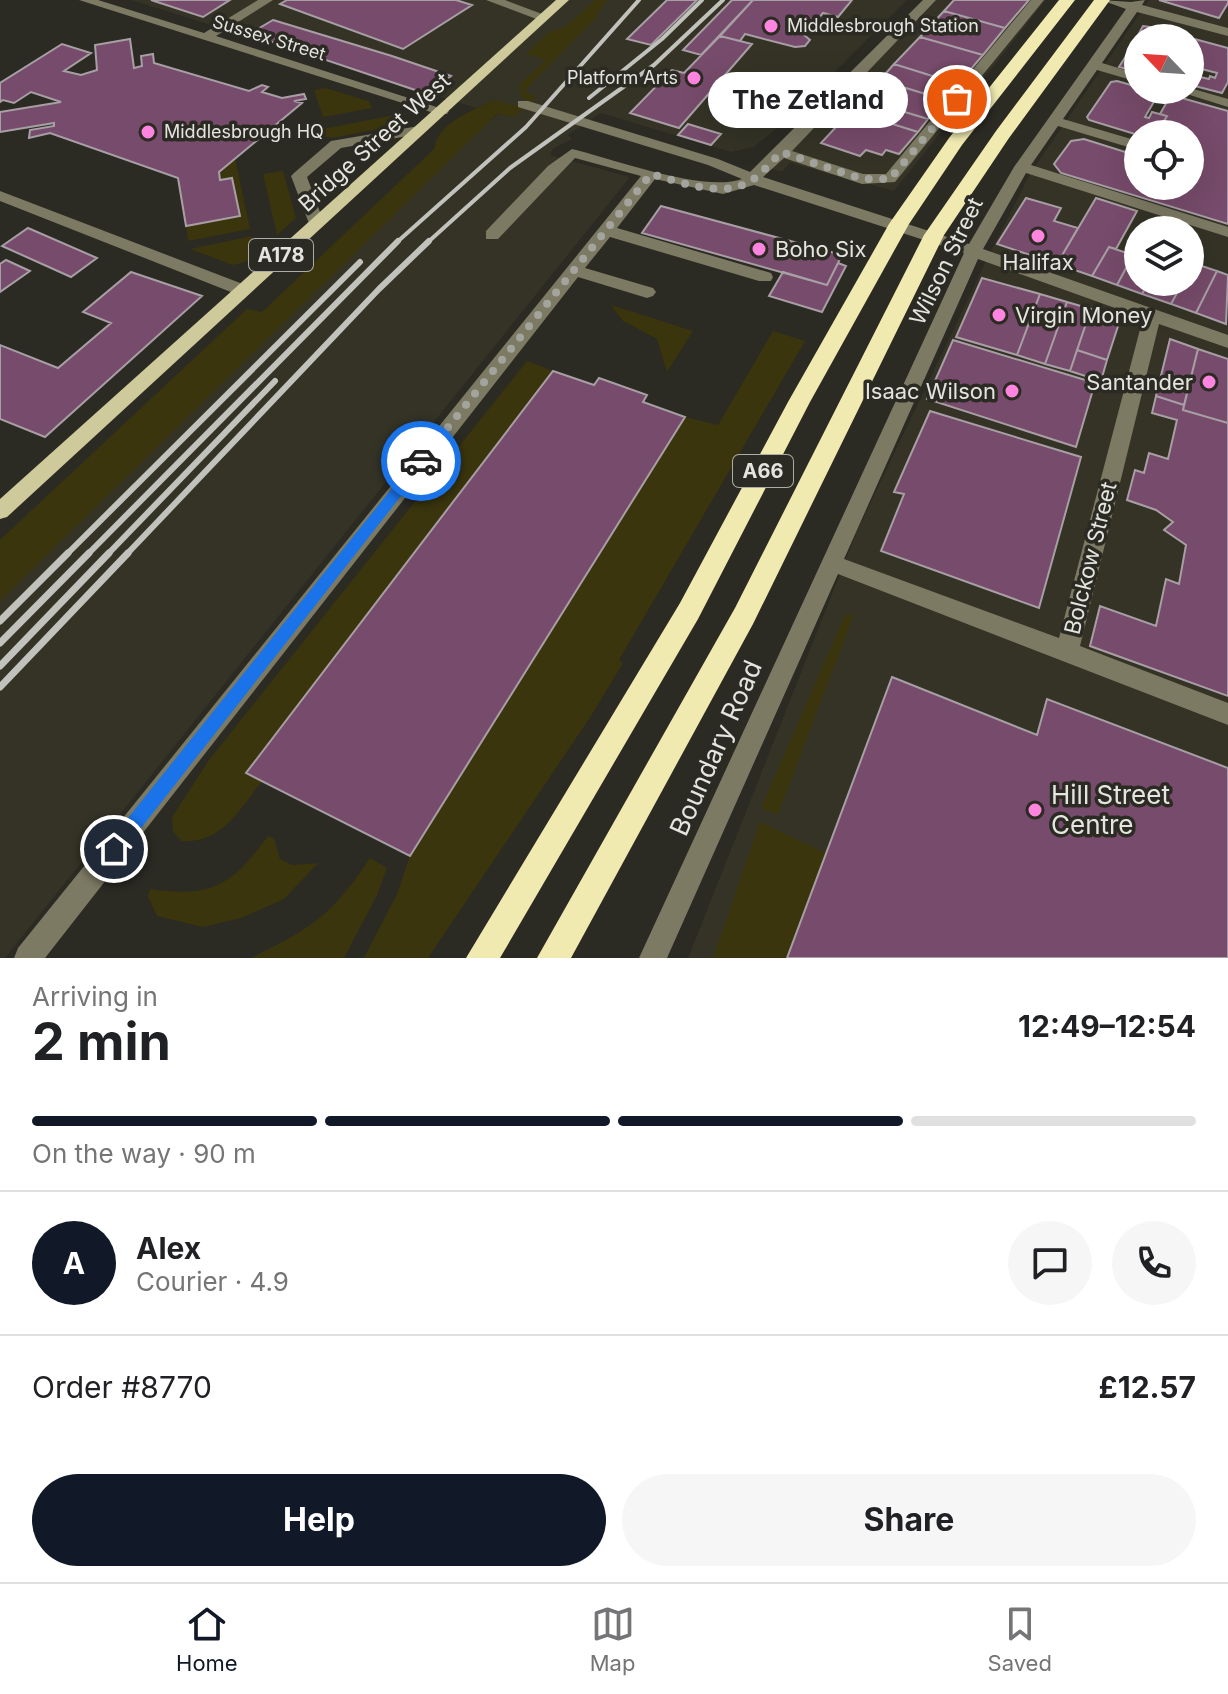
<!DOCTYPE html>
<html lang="en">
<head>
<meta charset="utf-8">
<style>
  :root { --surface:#fff; --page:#f6f6f6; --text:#202124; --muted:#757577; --line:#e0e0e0; --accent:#111827 }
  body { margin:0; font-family:Inter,sans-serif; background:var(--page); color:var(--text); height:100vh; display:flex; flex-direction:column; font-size:30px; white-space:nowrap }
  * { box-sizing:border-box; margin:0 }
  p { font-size:26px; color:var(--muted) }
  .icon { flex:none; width:44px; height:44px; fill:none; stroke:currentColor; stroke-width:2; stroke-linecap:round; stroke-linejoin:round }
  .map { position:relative; height:958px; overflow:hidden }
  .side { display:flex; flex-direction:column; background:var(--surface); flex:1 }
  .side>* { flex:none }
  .needle { width:52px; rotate:295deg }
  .buttons { position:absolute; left:1124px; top:24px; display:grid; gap:16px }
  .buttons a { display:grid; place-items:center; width:80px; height:80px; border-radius:50%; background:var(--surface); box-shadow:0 8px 32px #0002; font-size:40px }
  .pin { position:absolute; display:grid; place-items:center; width:68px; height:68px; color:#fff; margin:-34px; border:4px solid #fff; border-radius:50%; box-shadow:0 2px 8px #0007 }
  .courier { position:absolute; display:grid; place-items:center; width:80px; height:80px; margin:-40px; border:6px solid #1a73e8; border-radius:50%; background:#fff; color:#222; box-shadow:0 2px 10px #0007 }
  .bubble { position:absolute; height:56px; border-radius:28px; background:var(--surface); box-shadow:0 8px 32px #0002; font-size:26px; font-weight:700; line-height:56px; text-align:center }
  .overview em { font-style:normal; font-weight:700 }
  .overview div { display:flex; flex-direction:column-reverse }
  .overview { display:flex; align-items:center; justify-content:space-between; height:136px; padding:0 32px }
  h1 { font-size:52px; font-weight:700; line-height:60px }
  .bar { display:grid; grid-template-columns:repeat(4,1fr); gap:12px 8px; align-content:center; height:96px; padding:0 32px }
  .bar i { height:10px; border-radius:6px; background:var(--line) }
  .bar .on { background:var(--accent) }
  .bar p { grid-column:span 4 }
  .line { display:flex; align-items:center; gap:20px; padding:0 32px; border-top:2px solid var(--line) }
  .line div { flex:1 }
  .round { display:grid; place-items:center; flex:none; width:84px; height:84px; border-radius:42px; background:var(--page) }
  .button { display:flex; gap:16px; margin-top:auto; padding:16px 32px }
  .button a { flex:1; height:92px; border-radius:48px; background:var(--accent); color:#fff; font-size:32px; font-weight:700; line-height:92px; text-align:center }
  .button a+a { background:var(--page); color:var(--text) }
  .menu { display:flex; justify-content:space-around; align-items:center; height:112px; border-top:2px solid var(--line); background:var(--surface); font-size:22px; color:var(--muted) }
  .menu a { display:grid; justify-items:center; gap:4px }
  .menu .on { color:var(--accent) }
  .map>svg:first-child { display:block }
</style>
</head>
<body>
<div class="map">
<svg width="1228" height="958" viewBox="0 0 1228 958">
  <rect width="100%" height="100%" fill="#2b2a23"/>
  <path fill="#343326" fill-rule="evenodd" d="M131 0H907L784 122 754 147 731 152 601 113 568 135 572 139 553 149 550 155 630 177 5 958H0V540L247 309 265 313 498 114 514 117 494 100 476 108Z
    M928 0H1046L894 191 790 163 782 172 766 167Z
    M1149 0H1228V958H688L857 531 989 255 1031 172ZM1138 38H1190V90H1138ZM1138 134H1190V186H1138ZM1138 230H1190V282H1138Z"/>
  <path fill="#3a350d" d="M595 0H607L594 20 526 89 529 94 537 96 531 102 522 98 519 85 546 60 526 54 549 32 565 27Z
    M325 88 369 101 372 108 323 117 314 90Z
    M494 100 524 108 514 117 497 114 0 601V540L247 309 262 312 434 149C437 123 473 110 494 100Z
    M405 113 404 121 400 125 332 138 317 135V130Z
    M235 158 250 229 188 241 186 226 239 215 232 179 220 180 219 172Z
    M283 171 296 218 277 235 263 174Z
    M252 236 255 253 246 262 233 265 190 249Z
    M611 305 693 331 667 372 657 339 623 321Z
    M773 331 805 341 619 660 623 663 591 716 428 958H364L397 894 410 856 685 417 718 425Z
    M527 361 553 371 247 772 262 781C239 810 223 844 181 841L173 831 172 817 209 760Z
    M854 614 778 815 761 808 845 615Z
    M760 822 826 853 787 958H713Z
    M268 836 274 839 280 859 292 865 318 863 284 899 241 918 203 927 157 916 148 896 150 889C212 898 232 885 268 836Z
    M370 858 387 868 377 895 344 958H251C312 928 332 915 370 858Z"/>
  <path fill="#774b6b" stroke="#a79fa4" stroke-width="2" d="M151 0H230L203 17Z
    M287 0H456L472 5 403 49 280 4Z
    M667 0H697L651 45 627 39Z
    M732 0H753L701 55 683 50Z
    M753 0H852L838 17 823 13 804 35 810 40 805 46 795 47 745 34 740 41 720 36Z
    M954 0H1029L1005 28 944 11Z
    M1159 0H1228V3L1219 18Z
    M944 11 1005 28 983 55 920 37Z
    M273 20 392 56 451 76 430 95 249 34Z
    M1143 26 1150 27 1228 48V82L1222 93 1195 86 1200 77 1209 79 1210 76 1215 78 1217 73 1190 66V38H1138V56L1128 53Z
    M720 36 752 44 679 128 630 113 672 70 684 73Z
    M920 37 983 55 958 84 894 64Z
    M130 39 134 68 142 66 141 56 153 54 154 63 249 91 262 85 268 87 262 92 282 98 304 94 306 99 294 101 302 103 219 172 220 180 232 178 240 216 186 226 178 178 50 133 29 138 30 130 54 126V123L0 132V112L61 102 31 92 14 103 3 100 0 102V83L62 44 91 53 64 71 81 75 97 70 95 45Z
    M1128 53 1138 56V72L1119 67Z
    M894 64 958 84 945 100 880 80Z
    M880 80 945 100 928 119 862 99Z
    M1117 81 1138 87V90L1159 93 1145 117 1149 118 1152 112 1167 116 1156 134 1138 135 1089 120 1087 117 1111 82Z
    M1171 95 1228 111V224L1061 173 1054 164 1071 141 1084 139 1138 156V186H1190V134H1156L1167 116 1160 114Z
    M862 99 928 119 918 132 851 111Z
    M851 111 918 132 899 154 886 150 882 155 866 150 860 156 821 143Z
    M688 124 721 134 711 145 678 135Z
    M1026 198 1061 208 1054 221 1078 228 1057 264 997 244Z
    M1096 198 1137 211 1116 249 1109 247 1092 276 1057 264Z
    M661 206 842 255 827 285 642 233Z
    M28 228 97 258 71 277 2 246Z
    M1109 247 1133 255 1117 285 1092 276Z
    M1133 255 1138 257V282H1149L1142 294 1117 285Z
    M6 260 30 271 0 292V264Z
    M838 263 846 266 822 312 769 296 783 272 827 285Z
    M1193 263 1217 271 1196 313 1171 304 1183 282H1190Z
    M1217 271 1228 275 1226 324 1196 313Z
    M131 272 202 296 45 437 0 419V345L58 368 111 323 83 312Z
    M982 278 1040 294 1017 355 956 337Z
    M1149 282H1183L1171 304 1142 294Z
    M1040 294 1067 302 1045 364 1017 355Z
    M1067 302 1091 309 1070 371 1045 364Z
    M1091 309 1121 317 1107 360 1077 350Z
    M1170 339 1198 349 1184 405 1156 396Z
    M953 340 1095 383 1076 447 927 399Z
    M1198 349 1228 359V423L1183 410Z
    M1077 350 1107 360 1101 381 1070 371Z
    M553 371 594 385 599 378 647 395 643 402 685 417 410 856 246 773Z
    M1156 396 1184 405 1183 410 1228 423V696L1090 646 1100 606 1156 626 1166 579 1179 584 1186 545 1164 530 1173 522 1156 510 1127 500 1135 470 1144 473 1149 453 1168 459 1177 420 1152 413Z
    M930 411 1081 457 1039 608 881 551 904 494 894 492Z
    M892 677 1037 735 1047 699 1228 768V958H787Z"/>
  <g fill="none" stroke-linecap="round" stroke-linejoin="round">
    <path fill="#7c7a63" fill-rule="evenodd" d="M79 0H98L204 33 258 0H273L216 36 449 111 447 114H437Z
      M486 0H505L550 17 539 20Z
      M923 0H936L792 151 863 174H886L1031 0H1044L895 182 862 184 784 158 763 177 969 244 1014 167 1126 9 1101 0 1131 2 1145 0 1142 5 1228 28V36L1137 12 1102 63 1138 74V82L1097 70 1063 119 1138 141V150L1058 126 1031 165 1228 227V237L1026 173 983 249 1228 335V348L1159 324 1080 646 1228 703V725L838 574 667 958H639L964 253 754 185 723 194 655 179 617 228 771 273 773 277 771 281H759L610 237 585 268 653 288 656 292 653 296 647 298 578 277 45 958H14L18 948 641 176 575 158 498 239H486V231L548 166 572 149C614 159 704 193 742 179L708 165 518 107V101H528L718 159 750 172ZM978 259 1143 318 1059 638 844 559Z
      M1190 88 1228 99V107L1174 90Z
      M419 126 424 127V133L341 148 307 177 324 223 316 228 310 226 291 176 294 173 331 141Z
      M0 191 248 286 251 290 248 294H236L0 201Z"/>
    <path fill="#cfca9b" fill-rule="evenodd" d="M556 0H569L7 517 0 519V499Z"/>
    <path fill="#f0eab1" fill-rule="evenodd" d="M1059 0H1075L962 145 909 224 810 402 698 619 500 958H466L680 603 788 402 889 224 949 138Z
      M1094 0H1110L1009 138 944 235 753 624 571 958H537L735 608 924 235 996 131Z"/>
    <path stroke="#c2c2bd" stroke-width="4" d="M589 98 662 39 702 0
      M396 243 526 127 639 0
      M427 243 510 168 654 65 723 0"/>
    <path stroke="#c2c2bd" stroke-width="6" d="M66 555 360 262
      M87 555 398 241
      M107 555 275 381
      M126 555 379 289 429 241"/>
    <path stroke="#c2c2bd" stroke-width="7" d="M0 621 68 553
      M0 643 89 553
      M0 666 109 553
      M0 687 128 553"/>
  </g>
  <path fill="#1a73e8" d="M421 456 426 457V464L120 855H108L105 849 108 843 417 457Z"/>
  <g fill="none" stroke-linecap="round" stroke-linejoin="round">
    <path stroke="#a4a49e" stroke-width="8" stroke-dasharray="0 14.4" d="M421 461 651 174C680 182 721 198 749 182 761 175 771 162 781 152L862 179H890L957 99"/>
  </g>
  <g fill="#fe85df" stroke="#2b2a23" stroke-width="3">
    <circle cx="771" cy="26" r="8"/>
    <circle cx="694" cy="78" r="8"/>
    <circle cx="148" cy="132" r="8"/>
    <circle cx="1038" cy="236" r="8"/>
    <circle cx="759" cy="249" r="8"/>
    <circle cx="999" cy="315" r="8"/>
    <circle cx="1209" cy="382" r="8"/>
    <circle cx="1012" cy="391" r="8"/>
    <circle cx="1035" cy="810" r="8"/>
  </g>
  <g text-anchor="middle" stroke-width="7" stroke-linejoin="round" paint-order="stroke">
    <g font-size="18" fill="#e5e5e0" stroke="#2b2a23" text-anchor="start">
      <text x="787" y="32">Middlesbrough Station</text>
      <text x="678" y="84" text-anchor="end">Platform Arts</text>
      <text x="164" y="138">Middlesbrough HQ</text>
    </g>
    <g font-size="18" fill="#e5e5e0" stroke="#2b2a23">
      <text transform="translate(269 38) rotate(17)" y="6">Sussex Street</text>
    </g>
    <g fill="#2b2a23" stroke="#adada7" stroke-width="2">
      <rect x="249" y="239" width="64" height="32" rx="6"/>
      <rect x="733" y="455" width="60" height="32" rx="6"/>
    </g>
    <g font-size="20" font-weight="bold" fill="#e5e5e0">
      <text x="281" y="262">A178</text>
      <text x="763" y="478">A66</text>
    </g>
    <g font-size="22" fill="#e5e5e0" stroke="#2b2a23">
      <text transform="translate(374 142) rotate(-42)" y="8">Bridge Street West</text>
      <text transform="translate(946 261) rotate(-64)" y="8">Wilson Street</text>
      <text transform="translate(1090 558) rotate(-76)" y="8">Bolckow Street</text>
    </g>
    <g font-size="22" fill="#e5e5e0" stroke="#2b2a23" text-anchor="start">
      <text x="775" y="257">Boho Six</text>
      <text x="1038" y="270" text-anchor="middle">Halifax</text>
      <text x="1015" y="323">Virgin Money</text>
      <text x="1193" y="390" text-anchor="end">Santander</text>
      <text x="996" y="399" text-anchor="end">Isaac Wilson</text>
    </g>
    <g font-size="26" fill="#e5e5e0" stroke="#2b2a23">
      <text transform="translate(716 748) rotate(-66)" y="9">Boundary Road</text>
    </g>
    <g font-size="26" fill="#e5e5e0" stroke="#2b2a23" text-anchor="start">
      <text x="1051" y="804">Hill Street<tspan x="1051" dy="30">Centre</tspan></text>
    </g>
  </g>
</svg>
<div class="buttons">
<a><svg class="needle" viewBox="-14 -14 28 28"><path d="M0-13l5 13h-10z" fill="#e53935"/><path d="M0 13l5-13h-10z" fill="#757577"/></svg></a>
<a><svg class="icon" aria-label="locate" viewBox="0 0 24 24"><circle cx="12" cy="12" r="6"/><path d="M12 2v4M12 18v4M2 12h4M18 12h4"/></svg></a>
<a><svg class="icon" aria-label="layers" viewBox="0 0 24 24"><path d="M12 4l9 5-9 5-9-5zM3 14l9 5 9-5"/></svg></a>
</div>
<div class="pin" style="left:957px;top:99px;background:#ea580c"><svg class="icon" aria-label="bag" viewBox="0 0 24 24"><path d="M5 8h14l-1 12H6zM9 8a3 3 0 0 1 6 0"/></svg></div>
<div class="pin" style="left:114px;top:849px;background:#1f2937"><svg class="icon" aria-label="home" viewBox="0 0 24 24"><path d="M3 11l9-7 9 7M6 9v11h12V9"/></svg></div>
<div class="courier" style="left:421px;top:461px"><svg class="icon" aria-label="car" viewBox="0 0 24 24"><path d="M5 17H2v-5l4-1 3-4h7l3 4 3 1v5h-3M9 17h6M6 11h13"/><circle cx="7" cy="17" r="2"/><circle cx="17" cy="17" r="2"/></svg></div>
<div class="bubble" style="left:708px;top:72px;width:200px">The Zetland</div>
</div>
<section class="side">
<div class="overview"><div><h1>2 min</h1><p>Arriving in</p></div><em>12:49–12:54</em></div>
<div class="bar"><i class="on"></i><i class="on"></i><i class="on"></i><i></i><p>On the way · 90 m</p></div>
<div class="line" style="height:144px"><b class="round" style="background:var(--accent);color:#fff">A</b><div><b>Alex</b><p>Courier · 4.9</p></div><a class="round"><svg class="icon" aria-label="chat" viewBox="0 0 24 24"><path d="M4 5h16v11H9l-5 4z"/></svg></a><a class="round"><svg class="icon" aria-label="phone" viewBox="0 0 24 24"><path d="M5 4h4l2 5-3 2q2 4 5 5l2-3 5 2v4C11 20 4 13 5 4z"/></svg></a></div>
<div class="line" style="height:104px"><div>Order #8770</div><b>£12.57</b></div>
<div class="button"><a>Help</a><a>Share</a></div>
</section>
<nav class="menu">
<a class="on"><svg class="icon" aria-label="home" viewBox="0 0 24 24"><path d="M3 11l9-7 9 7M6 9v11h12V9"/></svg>Home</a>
<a><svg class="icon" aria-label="map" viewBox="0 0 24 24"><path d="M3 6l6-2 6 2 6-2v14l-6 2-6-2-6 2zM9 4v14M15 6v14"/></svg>Map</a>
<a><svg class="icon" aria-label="saved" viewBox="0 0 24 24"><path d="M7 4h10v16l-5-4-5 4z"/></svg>Saved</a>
</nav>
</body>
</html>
